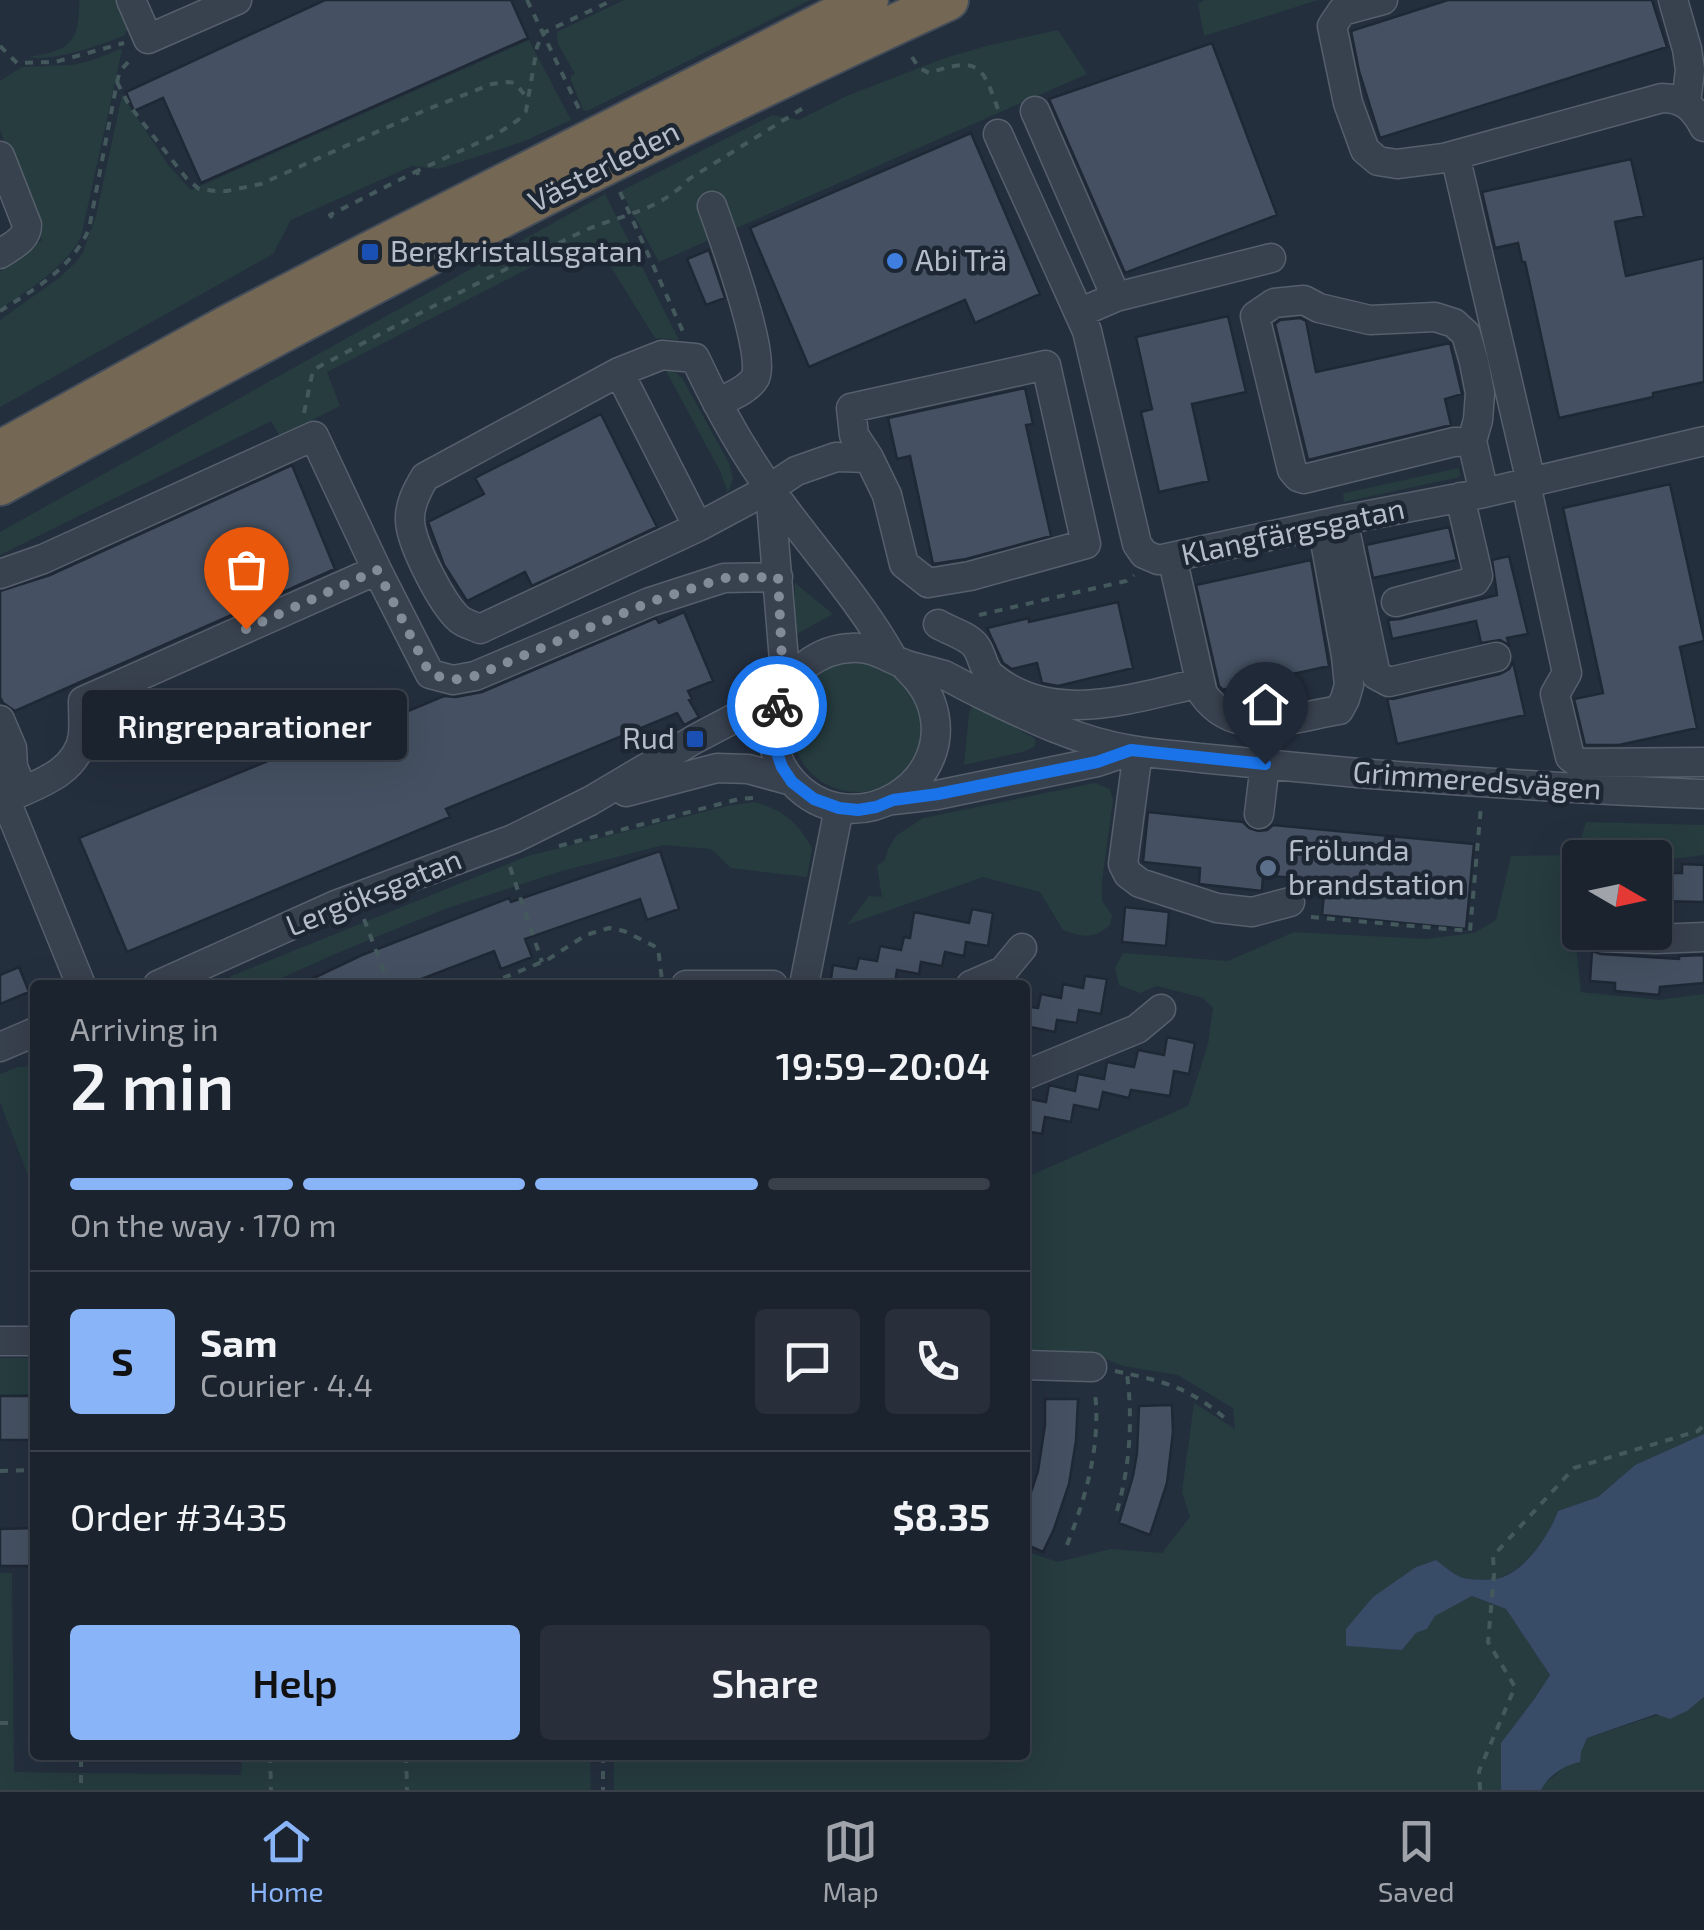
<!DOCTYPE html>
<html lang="en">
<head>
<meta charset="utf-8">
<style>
  :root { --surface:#1b232e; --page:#282f3a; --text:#f1f3f6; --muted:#a0a4aa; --line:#39404a; --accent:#8ab4f8 }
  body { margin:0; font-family:"Exo 2",sans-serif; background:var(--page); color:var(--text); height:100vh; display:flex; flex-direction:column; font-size:38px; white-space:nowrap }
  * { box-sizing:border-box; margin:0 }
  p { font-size:32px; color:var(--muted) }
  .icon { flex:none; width:55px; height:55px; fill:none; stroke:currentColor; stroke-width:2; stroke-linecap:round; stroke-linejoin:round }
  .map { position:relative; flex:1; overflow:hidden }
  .sheet { position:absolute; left:30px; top:980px; width:1000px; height:780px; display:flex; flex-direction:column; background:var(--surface); border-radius:10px; box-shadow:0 10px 40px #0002,0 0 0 2px var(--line) }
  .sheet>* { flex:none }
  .needle { width:65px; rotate:99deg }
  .controls { position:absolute; left:1562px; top:840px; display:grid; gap:20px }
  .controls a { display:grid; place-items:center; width:110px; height:110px; border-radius:10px; background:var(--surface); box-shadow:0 10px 40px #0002,0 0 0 2px var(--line); font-size:50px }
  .pin { position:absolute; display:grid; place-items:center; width:85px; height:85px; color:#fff; margin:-102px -42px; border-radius:50% 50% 50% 0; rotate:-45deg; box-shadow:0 0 10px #0007 }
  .pin .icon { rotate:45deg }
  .courier { position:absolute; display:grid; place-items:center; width:100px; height:100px; margin:-50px; border:8px solid #1a73e8; border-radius:50%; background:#fff; color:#222; box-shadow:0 2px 12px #0007 }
  .bubble { position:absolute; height:70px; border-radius:10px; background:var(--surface); box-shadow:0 10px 40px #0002,0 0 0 2px var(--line); font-size:32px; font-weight:600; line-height:70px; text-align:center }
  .summary em { font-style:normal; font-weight:600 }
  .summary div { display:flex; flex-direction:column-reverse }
  .summary { display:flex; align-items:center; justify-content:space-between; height:170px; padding:0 40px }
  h1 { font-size:65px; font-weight:600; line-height:75px }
  .bar { display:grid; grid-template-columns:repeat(4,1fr); gap:15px 10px; align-content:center; height:120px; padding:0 40px }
  .bar i { height:12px; border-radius:8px; background:var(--line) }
  .bar .current { background:var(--accent) }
  .bar p { grid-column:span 4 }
  .line { display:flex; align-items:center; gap:25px; padding:0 40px; border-top:2px solid var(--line) }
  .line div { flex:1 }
  .round { display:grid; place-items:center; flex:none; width:105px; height:105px; border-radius:10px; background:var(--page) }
  .cta { display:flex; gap:20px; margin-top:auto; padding:20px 40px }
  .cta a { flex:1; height:115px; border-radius:10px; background:var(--accent); color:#111; font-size:40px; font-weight:600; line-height:115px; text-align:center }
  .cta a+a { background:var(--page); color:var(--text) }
  .tab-bar { display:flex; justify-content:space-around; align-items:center; height:140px; border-top:2px solid var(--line); background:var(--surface); font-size:28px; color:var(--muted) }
  .tab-bar a { display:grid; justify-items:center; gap:5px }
  .tab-bar .current { color:var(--accent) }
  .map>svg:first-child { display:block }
</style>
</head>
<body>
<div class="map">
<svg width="1704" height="1790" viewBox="0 0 1704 1790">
  <rect width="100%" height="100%" fill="#242f3e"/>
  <path fill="#263c3f" d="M79 0H117L129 25 125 35C102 45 53 62 28 57 68 52 81 42 79 0Z
    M624 0H810L587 111 583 110 571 80V76L575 74 558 44 557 32Z
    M1204 0H1318L1204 36 1198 4Z
    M1058 30 1087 74 659 262 621 191 773 115 799 120 849 95 945 58 990 45Z
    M529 40 571 120 522 142 439 169 412 166 291 220 273 254 0 407V320L59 278 78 260 83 252 96 216 122 95 169 166 191 190Z
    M120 49 122 50 81 237C63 270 30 288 0 309V271L42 240 0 130V81L22 67 72 65 93 60Z
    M605 194 679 340 655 338 606 259 539 263 327 372 340 406 280 436 271 421 0 555V532Z
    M665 369 674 371 682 378 729 463 733 478 728 493 720 471Z
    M1459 468 1460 477 1344 502 1343 494 1345 493Z
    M795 583 833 614 797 634H794Z
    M792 727a65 65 0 1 1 130 0a65 65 0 1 1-130 0Z
    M973 705 1034 738 1036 742 1034 747 1023 752 964 765 969 713Z
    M1095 783 1110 789 1113 800 1102 881V901L1112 915 1110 925C1092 940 1084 937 1063 930L1040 892 983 877 847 925 869 896 882 897 877 866 885 860 888 849 896 836 923 818Z
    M755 802C785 811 797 822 812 848L807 877 731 868 711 849 664 845 562 871 445 909 342 951 266 985H222L231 976 528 856 727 806Z
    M1586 822 1704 825V855L1655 861V858H1580V917L1575 936 1581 992 1659 1000 1704 994V1434L1635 1465 1598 1497 1558 1511C1549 1535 1528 1567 1502 1577 1494 1581 1472 1580 1463 1578 1454 1575 1444 1566 1436 1560L1416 1567 1346 1646 1402 1650 1416 1633 1427 1629 1435 1616 1472 1596 1506 1609 1550 1675 1535 1698 1501 1743V1790H614V1755H1025V1551L1058 1562 1111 1549 1162 1553 1190 1517 1182 1492 1194 1403 1235 1429 1233 1408 1178 1375 1123 1366 1094 1354 1025 1352V1178L1188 1106 1208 1044 1213 1008 1203 998 1157 986 1140 993 1119 985 1115 968 1123 953 1228 961 1294 932 1425 939 1474 933 1496 920 1511 856 1576 855Z
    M35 1066V1194L0 1102V1074L18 1067Z
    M35 1358V1394L0 1395V1358Z
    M0 1573H12L14 1772 241 1775 242 1755H350L351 1759 564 1758 565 1755H590L591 1790H0Z
    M1704 1697V1790H1541L1542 1786C1560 1770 1577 1760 1587 1738L1700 1701Z"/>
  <path fill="#394c67" d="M1704 1434V1697L1687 1711 1670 1719 1656 1714 1587 1738 1581 1752 1580 1762C1564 1765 1548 1776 1541 1790H1501V1743L1535 1698 1550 1675 1506 1609 1472 1596 1435 1616 1427 1629 1416 1633 1402 1650 1346 1646V1629L1373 1597 1416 1567 1436 1560C1444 1566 1454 1575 1463 1578 1472 1580 1494 1581 1503 1577 1528 1567 1549 1535 1558 1511L1598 1497 1635 1465Z"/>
  <path fill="#455162" stroke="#1f2835" stroke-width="2.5" d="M325 0H511L528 38 201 183 163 98 134 111 126 92Z
    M1448 0H1652L1667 47 1380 138 1359 71 1351 31Z
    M1212 43 1277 215 1125 273 1049 99Z
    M971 133 1040 294 975 323 965 300 809 367 750 228Z
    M1631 159 1644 216 1615 222 1626 276 1704 258V382L1653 393V397L1559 418 1525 262H1522L1518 243 1495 248 1482 192Z
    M709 250 725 298 706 305 687 259Z
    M1228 316 1246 392 1192 404 1209 481 1159 492 1141 412 1152 409 1136 337Z
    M1300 318 1306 321 1316 372 1450 343 1462 394 1445 399 1451 425 1308 460 1275 324 1280 320Z
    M1025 388 1033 424 1026 425 1051 536 966 559 933 564 910 456 897 459 888 418Z
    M601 414 657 527 532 586 525 572 467 601 444 565 428 522 484 494 475 478Z
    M292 465 335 569 15 711 3 703 0 697V591L50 575Z
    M1670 484 1704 639V641L1680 647 1697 728 1619 745H1585L1574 699 1603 693 1563 508Z
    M1449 527 1457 560 1373 578 1366 545Z
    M1509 556 1528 634 1507 638 1509 645 1500 640 1481 643 1476 621 1392 639 1388 620 1400 619 1497 595 1492 560Z
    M1311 560 1329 666 1284 676 1287 689 1282 697 1250 704 1238 701 1232 697 1230 688 1223 690 1219 686 1196 585Z
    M1118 602 1133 668 1058 686 1042 683 1037 663 1012 669 1003 663 987 628 1029 618V622Z
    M684 612 713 681 688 691 692 699 689 700 699 717 684 725 677 713 446 809 450 817 127 952 79 838 403 706 406 712 444 696 456 697 482 692 656 618 659 623Z
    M1513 662 1525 715 1397 744 1387 698 1393 699 1500 674 1509 669Z
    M1148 812 1243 822 1249 828 1258 831 1267 830 1273 825 1474 844 1466 929 1322 915 1325 881 1263 875 1262 891 1199 884 1200 868 1143 862Z
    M660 851 679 909 647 920 640 899 525 939 532 957 501 969 494 951 406 985H299L362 955 509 898 511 902Z
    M1682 864 1704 865V902L1655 901V873H1682Z
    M1125 907 1169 912 1166 946 1122 942Z
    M972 909 993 913 988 946 966 942 964 956 945 952 942 966 921 962 919 974 897 970 895 983H891V985H830L833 965 856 969 859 958 877 961 880 946 901 950 904 937 910 938 914 912 969 923Z
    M1592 951 1601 954 1679 959V956L1704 955V983L1660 987 1659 995 1615 991V983L1590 981Z
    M19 967 29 992 0 1004V975Z
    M1085 976 1107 979 1101 1014 1079 1010 1077 1023 1057 1020 1055 1032 1025 1026V1006L1038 1008 1041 994 1061 998 1063 984 1083 988Z
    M1167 1037 1195 1043 1189 1074 1174 1071 1170 1096 1131 1090 1129 1098 1103 1092 1099 1110 1074 1105 1071 1122 1045 1117 1042 1134 1025 1131V1098L1046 1102 1049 1085 1075 1091 1078 1074 1104 1079 1107 1062 1134 1067 1138 1050 1164 1055Z
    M0 1396H35V1440H0Z
    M1045 1399H1078L1076 1441 1069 1484 1054 1529 1043 1552 1025 1544V1510L1038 1471 1045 1425Z
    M1172 1405 1173 1432 1167 1483 1150 1535 1119 1523 1133 1476 1137 1453 1139 1406Z
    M35 1528V1566H0V1529Z"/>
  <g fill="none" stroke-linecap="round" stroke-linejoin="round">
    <defs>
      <path id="minor" d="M131 0 148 39 237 0
        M1383 0 1342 11 1332 26 1348 103 1365 150 1378 161 1397 164 1444 158 1662 98C1684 98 1694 108 1704 127
        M1673 0 1687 49 1690 70 1686 103
        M1035 111 1116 297
        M998 134 1087 331 1137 544 1144 554 1158 560 1343 520 1484 493 1704 441
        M1455 155 1531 482
        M0 156 27 225C27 240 11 246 0 254
        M712 206C722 234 767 356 755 378 748 390 729 397 717 403
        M1079 313 1116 297 1271 258
        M619 372 662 355 695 358C717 405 742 451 773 493 812 548 859 598 892 657
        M1472 441 1454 442 1304 479 1298 477 1292 470 1255 316 1274 303 1304 300 1319 308 1370 320 1435 317 1454 323 1466 334 1474 362 1480 393 1478 420 1472 441 1484 493
        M1526 484 1567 673 1555 694 1570 757 1578 763 1704 762
        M770 491 786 685
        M1343 520 1376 675 1389 682 1496 657
        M698 527 619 372 425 477C417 490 409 505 410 521 411 544 442 604 459 619 465 624 474 626 480 629L698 527 769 489 796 471 836 457 869 458 887 495 904 564 928 583 970 576 1086 544 1046 365 851 408 854 435 869 458
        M1172 557 1203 694C1236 740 1291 718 1339 710L1345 699 1349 685 1346 656 1322 525
        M377 570 430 674 453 680 475 676 650 602 724 578 778 577
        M0 574 43 559 314 436 377 570 83 701C83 712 84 724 83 735 78 773 36 785 5 799
        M1396 602 1475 581 1478 576 1476 566 1460 497
        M938 624C951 632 970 636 977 648 983 658 983 668 991 676 1052 727 1132 698 1200 683
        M903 664C914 675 924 685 930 700 962 783 852 848 792 781 747 731 787 651 851 648 873 646 887 658 907 665 919 669 932 671 944 675 955 680 966 687 977 692 1026 716 1078 742 1132 750 1154 754 1177 755 1200 758 1252 763 1305 768 1358 773 1473 782 1588 790 1704 794
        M0 720 12 748 13 767 23 791
        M1138 751 1123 864 1128 874 1140 883 1217 908 1252 912 1290 902
        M0 786 81 985
        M626 792 717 768 748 769 792 781
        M893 800 937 795 1097 762 1130 751
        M1259 814 1265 764
        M1602 937 1656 939 1704 937
        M158 985 338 904 513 839 590 801 695 739 750 710 779 698
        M686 985H773
        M804 985 839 808
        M971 985 1003 971 1022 948
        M0 1047 35 1032
        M1025 1075 1137 1029 1161 1009
        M0 1341H35
        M1025 1365 1092 1367"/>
      <path id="highway" d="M0 451 227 326 370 252 868 0
        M0 485C311 314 625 148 948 0"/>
    </defs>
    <use href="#minor" stroke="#565f6c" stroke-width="31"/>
    <use href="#highway" stroke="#434c59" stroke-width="44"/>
    <path stroke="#44595c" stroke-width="4" stroke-dasharray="8 8" stroke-linecap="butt" d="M527 0 580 111
      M0 46 17 63 55 62 124 43
      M912 57 919 68 929 73C980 56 982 65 999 112
      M117 82 129 105 187 179 199 189 215 191H227L261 184 428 109 492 84 508 82 515 83 528 99
      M418 175 417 171 497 134 518 120 526 111 537 47 543 33 613 0
      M620 192 684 334
      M332 218 330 215 417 171
      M0 311C35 289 72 268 89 229L117 82 120 71 132 58
      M304 413 313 370C395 326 476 283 559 243 573 236 587 229 601 224 634 213 665 205 689 179L808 105
      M979 615 1126 581 1134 575
      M559 846 739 799 754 798
      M510 867 542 962
      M1311 917 1470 931 1481 806
      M364 919 389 985
      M425 985 434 981 473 984 498 980 547 960 586 935 609 928 624 931 658 948 662 980
      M1115 1371C1163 1381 1189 1387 1227 1420
      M0 1471 35 1470
      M1117 1511C1130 1465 1133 1421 1127 1374
      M1067 1545C1086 1497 1101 1445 1095 1393
      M0 1723H8
      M270 1755 271 1790
      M406 1755 407 1790
      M603 1755V1790
      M81 1759V1790
      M1480 1790 1479 1771 1515 1687 1488 1642 1494 1574 1493 1556 1574 1468 1698 1431 1704 1425"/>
    <use href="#minor" stroke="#38414e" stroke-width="28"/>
    <use href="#highway" stroke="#746855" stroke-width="40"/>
  </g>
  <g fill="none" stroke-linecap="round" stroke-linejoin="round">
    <path stroke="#828b98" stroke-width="10" stroke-dasharray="0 18" d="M246 629 377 570 430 674 452 680 475 676 650 602 724 578 778 577 782 661 786 685 777 706"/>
    <path stroke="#1a73e8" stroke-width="12" d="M777 706 773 733 776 750 782 767 792 782 814 799 839 808 858 810 876 807 893 800 938 794 1097 762 1131 750 1265 764"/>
  </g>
  <g fill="#1a4fb4" stroke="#1d2633" stroke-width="4">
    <rect x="360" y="242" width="20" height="20" rx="5"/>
    <rect x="685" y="729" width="20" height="20" rx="5"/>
  </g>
  <circle fill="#3f7fe0" stroke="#1d2633" stroke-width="4" cx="895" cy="261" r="10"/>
  <circle fill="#5c6f8a" stroke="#1d2633" stroke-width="4" cx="1268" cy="868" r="10"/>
  <g text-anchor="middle" stroke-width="9" stroke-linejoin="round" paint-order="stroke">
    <g font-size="30" fill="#b4bcc9" stroke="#1d2633">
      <text transform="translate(604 167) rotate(-27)" y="10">Västerleden</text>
      <text transform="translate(1293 532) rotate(-12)" y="10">Klangfärgsgatan</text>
      <text transform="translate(1477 781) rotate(4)" y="10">Grimmeredsvägen</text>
      <text transform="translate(374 893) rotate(-22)" y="10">Lergöksgatan</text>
    </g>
    <g font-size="30" fill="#b4bcc9" stroke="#1d2633" text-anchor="start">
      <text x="390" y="262">Bergkristallsgatan</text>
      <text x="915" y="271">Abi Trä</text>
      <text x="675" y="749" text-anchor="end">Rud</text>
      <text x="1288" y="861">Frölunda<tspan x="1288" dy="34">brandstation</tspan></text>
    </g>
  </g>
</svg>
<div class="controls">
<a><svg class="needle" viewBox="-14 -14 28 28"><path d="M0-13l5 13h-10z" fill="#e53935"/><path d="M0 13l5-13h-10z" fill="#a0a4aa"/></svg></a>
</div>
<div class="pin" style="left:246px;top:629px;background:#ea580c"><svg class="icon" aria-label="bag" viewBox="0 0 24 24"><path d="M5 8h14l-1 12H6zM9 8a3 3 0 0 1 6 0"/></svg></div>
<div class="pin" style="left:1265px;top:764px;background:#1f2937"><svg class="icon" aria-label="home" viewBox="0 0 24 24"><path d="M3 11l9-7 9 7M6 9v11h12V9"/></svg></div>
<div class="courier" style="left:777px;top:706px"><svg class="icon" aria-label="bike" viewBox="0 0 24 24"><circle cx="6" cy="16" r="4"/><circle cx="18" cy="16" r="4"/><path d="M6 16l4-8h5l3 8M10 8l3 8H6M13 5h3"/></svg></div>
<div class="bubble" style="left:82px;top:690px;width:325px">Ringreparationer</div>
<section class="sheet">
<div class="summary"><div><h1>2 min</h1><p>Arriving in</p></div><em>19:59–20:04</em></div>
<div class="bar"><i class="current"></i><i class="current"></i><i class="current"></i><i></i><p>On the way · 170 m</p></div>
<div class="line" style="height:180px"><b class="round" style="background:var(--accent);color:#111">S</b><div><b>Sam</b><p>Courier · 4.4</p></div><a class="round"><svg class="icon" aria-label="chat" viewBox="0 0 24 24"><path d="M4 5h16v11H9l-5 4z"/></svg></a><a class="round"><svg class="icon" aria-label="phone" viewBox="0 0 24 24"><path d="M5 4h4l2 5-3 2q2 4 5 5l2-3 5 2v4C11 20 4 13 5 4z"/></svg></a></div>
<div class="line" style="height:130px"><div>Order #3435</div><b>$8.35</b></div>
<div class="cta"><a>Help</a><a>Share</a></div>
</section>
</div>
<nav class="tab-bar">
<a class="current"><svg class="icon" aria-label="home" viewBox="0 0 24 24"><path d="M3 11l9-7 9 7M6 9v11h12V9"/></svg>Home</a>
<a><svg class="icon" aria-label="map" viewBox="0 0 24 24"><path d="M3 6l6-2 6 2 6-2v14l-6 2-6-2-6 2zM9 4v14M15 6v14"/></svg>Map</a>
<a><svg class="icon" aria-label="saved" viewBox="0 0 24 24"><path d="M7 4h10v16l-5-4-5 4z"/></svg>Saved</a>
</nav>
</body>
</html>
